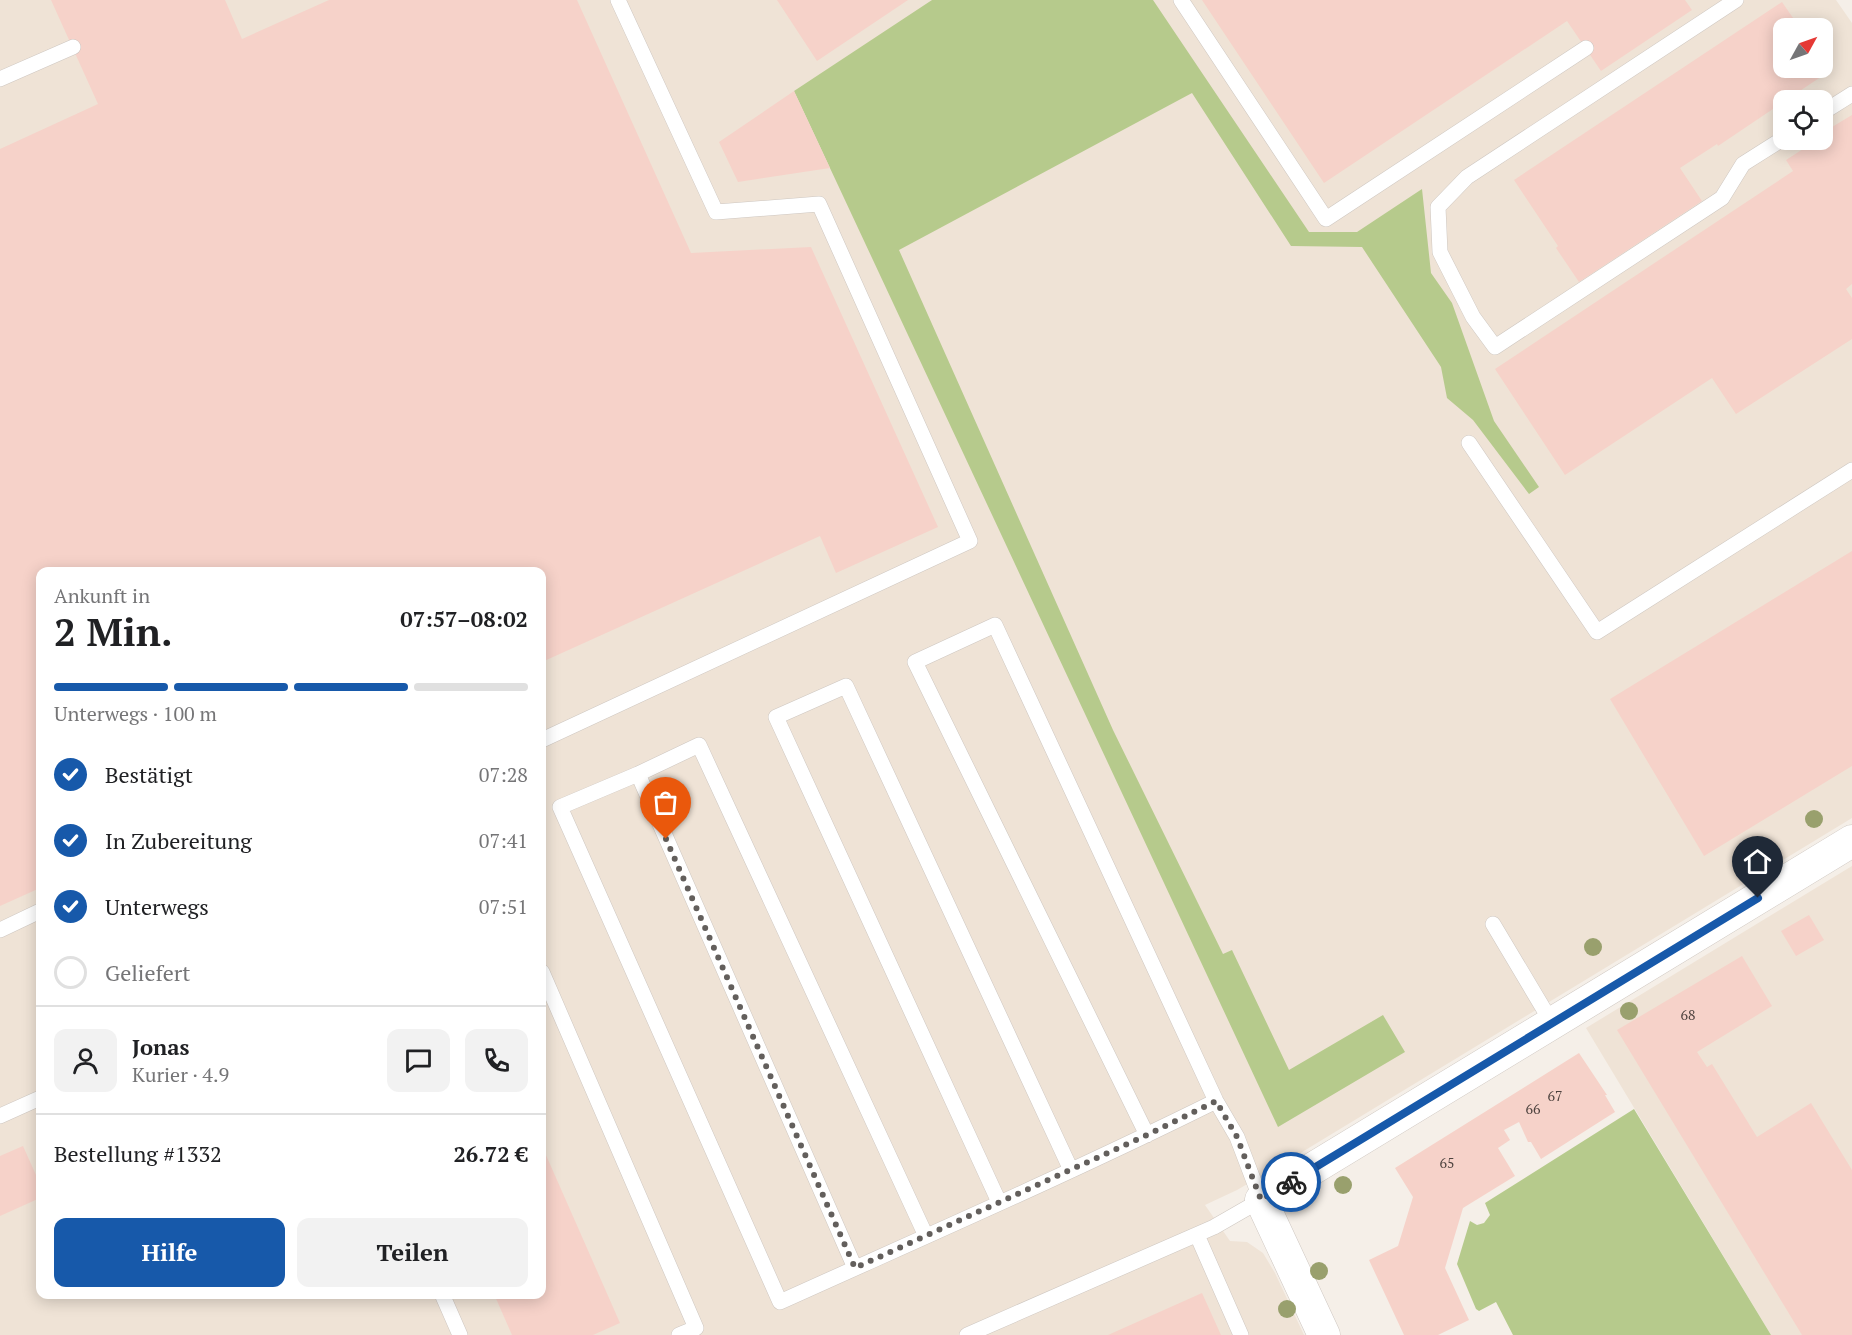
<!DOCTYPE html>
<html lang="de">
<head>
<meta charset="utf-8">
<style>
  :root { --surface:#fff; --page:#f2f2f2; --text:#202124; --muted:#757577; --line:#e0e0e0; --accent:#1759aa }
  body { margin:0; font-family:"PT Serif",serif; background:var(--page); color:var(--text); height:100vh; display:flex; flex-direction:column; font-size:22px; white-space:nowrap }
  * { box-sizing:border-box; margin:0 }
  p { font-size:20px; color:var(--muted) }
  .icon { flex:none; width:33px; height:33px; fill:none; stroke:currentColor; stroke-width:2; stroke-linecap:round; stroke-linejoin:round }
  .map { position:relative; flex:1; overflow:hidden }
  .panel { position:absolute; left:36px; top:567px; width:510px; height:732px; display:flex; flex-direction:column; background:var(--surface); border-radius:12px; box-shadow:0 3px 15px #0003 }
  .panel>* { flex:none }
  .needle { width:39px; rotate:50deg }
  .tools { position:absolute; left:1773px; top:18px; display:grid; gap:12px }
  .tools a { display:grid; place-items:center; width:60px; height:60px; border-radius:12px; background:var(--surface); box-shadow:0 3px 15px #0003; font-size:30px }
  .pin { position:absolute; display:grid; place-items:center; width:51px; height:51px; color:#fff; margin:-62px -26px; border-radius:50% 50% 50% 0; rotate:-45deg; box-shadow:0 0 6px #0007 }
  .pin .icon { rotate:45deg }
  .courier { position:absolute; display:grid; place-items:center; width:60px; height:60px; margin:-30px; border:4px solid #1759aa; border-radius:50%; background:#fff; color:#222; box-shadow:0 2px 8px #0007 }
  .overview em { font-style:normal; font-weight:700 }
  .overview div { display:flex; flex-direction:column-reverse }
  .overview { display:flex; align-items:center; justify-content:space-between; height:102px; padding:0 18px }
  h1 { font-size:39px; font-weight:700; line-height:45px }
  .bar { display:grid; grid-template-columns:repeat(4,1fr); gap:9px 6px; align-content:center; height:72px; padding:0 18px }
  .bar i { height:8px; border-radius:4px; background:var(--line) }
  .bar .current { background:var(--accent) }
  .bar p { grid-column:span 4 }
  .line { display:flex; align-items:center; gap:15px; padding:0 18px; border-top:2px solid var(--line) }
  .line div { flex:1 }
  .round { display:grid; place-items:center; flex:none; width:63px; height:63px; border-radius:12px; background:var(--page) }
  ol { padding:0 18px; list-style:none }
  li { display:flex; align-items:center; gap:18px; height:66px }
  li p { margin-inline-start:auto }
  li .icon { padding:6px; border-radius:50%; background:var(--accent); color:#fff; stroke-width:4 }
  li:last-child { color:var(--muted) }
  li i { width:33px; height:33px; border:3px solid var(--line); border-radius:50% }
  .button { display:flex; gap:12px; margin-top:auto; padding:12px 18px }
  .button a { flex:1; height:69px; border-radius:12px; background:var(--accent); color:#fff; font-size:24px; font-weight:700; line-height:69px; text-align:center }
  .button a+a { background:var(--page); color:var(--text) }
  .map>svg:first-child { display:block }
</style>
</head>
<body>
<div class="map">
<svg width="1852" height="1335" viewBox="0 0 1852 1335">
  <rect width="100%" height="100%" fill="#f5efe8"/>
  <path fill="#efe3d6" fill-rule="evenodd" d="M0 0H1836L1852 23V818L1289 1160 1237 1190 1205 1205 1230 1241 1247 1242 1263 1253 1275 1273 1304 1335H0ZM1784 28H1822V68H1784ZM1784 100H1822V140H1784ZM40 572H542V1294H40Z
    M1852 866V1335H1771L1586 1028Z"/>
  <path fill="#b6ca8c" d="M932 0H1153L1309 232H1357L1422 189 1431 273 1452 303 1494 421 1539 487 1529 494 1473 420 1447 398 1441 367 1362 247 1291 246 1192 93 899 250 1113 730 1223 954 1232 950 1289 1070 1383 1015 1405 1052 1278 1127 794 91Z
    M1634 1109 1771 1335H1513L1496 1302 1479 1311 1476 1309 1457 1264 1470 1221 1477 1225 1484 1223 1490 1215 1485 1203Z"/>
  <path fill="#f6d2c9" d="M51 0H225L242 39 329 0H577L691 253 811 247 938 527 836 573 820 536 542 662V572H40V888L0 906V149L98 104Z
    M777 0H908L817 61Z
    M1202 0H1685L1692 10 1601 71 1567 21 1324 183Z
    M1782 2 1800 28H1784V68H1822V64L1828 72 1718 146 1717 144 1680 168 1702 201 1579 282 1556 248 1558 246 1514 180Z
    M794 91 830 168 738 182 719 142Z
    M1852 115V284L1846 289 1852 298V339L1736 414 1712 378 1565 475 1495 369 1793 171 1786 160 1817 140H1822V133Z
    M1852 551V766L1704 856 1610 699Z
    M1809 915 1824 940 1796 956 1781 931Z
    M1742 956 1772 1006 1697 1052 1707 1067 1712 1064 1757 1137 1811 1103 1852 1170V1335H1802L1617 1030Z
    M1579 1053 1607 1095H1605L1615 1112 1541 1159 1531 1142H1528L1519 1122 1504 1130 1510 1140 1498 1148 1515 1176 1463 1208 1445 1268 1469 1320 1438 1335H1404L1369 1260 1398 1246 1413 1197 1395 1168Z
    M23 1146 40 1184V1198L0 1216V1156Z
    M542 1146 620 1323 593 1335H512L494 1294H542Z
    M1202 1293 1221 1335H1108Z"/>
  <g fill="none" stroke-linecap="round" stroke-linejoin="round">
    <defs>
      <path id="lane" d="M1181 0 1326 219 1586 48
        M1736 0 1467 177 1438 207 1440 252 1473 317 1495 347 1722 198 1743 164 1784 138
        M0 79 73 47
        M1822 113 1852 94
        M1469 443 1597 632 1852 470
        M542 740 970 541 819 204 716 212 618 0
        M638 774 855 1268
        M1493 924 1552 1023
        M0 930 40 911
        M542 972 696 1328 679 1335
        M0 1116 40 1098
        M999 1202 776 717 846 686 1071 1170
        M1197 1235 1241 1335
        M926 1236 699 745 638 774 560 807 780 1302C926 1236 1073 1172 1216 1101
        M442 1294 460 1335
        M967 1335 1214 1227 1261 1200 1237 1137 1216 1101 995 625 915 662 1147 1135"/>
      <path id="street" d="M1324 1335 1261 1200 1852 841"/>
    </defs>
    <use href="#lane" stroke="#cec7c1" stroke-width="16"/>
    <use href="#street" stroke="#cec7c1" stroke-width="33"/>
    <use href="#lane" stroke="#fff" stroke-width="15"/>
    <use href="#street" stroke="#fff" stroke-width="32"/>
  </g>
  <g fill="#99a06d">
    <circle cx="1814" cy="819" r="9"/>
    <circle cx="1746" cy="859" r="9"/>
    <circle cx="1593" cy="947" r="9"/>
    <circle cx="1629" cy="1011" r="9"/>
    <circle cx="1343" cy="1185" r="9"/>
    <circle cx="1319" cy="1271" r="9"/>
    <circle cx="1287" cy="1309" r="9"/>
  </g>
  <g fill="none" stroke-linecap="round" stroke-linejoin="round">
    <path stroke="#635f5c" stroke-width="6" stroke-dasharray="0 10.8" d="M666 839 855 1268 1147 1135 1216 1101 1237 1137 1261 1200 1291 1182"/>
    <path stroke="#1759aa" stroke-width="8" d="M1291 1182 1758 898"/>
  </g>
  <g text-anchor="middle" stroke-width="4.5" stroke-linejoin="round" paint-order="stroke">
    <g font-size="14" fill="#4d423e">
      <text x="1688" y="1020">68</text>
      <text x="1555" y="1101">67</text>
      <text x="1533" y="1114">66</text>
      <text x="1447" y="1168">65</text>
    </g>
  </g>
</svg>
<div class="tools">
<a><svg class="needle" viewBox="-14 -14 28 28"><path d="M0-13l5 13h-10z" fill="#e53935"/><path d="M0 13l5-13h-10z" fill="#757577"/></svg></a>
<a><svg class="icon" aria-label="locate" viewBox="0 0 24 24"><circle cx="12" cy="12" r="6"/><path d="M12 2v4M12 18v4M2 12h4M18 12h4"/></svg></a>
</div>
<div class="pin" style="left:666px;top:839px;background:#ea580c"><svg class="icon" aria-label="bag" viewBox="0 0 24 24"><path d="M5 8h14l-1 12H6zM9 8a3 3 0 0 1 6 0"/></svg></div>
<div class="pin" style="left:1758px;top:898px;background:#1f2937"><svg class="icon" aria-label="home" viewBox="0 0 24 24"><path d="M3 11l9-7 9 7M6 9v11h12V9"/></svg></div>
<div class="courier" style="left:1291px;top:1182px"><svg class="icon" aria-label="bike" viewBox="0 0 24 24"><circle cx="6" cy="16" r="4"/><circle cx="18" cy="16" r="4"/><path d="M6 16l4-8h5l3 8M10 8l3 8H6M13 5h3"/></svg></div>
<section class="panel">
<div class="overview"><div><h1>2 Min.</h1><p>Ankunft in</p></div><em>07:57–08:02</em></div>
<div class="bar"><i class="current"></i><i class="current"></i><i class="current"></i><i></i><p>Unterwegs · 100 m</p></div>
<ol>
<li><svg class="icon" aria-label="check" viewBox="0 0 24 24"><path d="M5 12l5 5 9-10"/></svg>Bestätigt<p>07:28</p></li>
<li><svg class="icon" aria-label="check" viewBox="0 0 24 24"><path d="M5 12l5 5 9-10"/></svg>In Zubereitung<p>07:41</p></li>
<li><svg class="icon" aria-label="check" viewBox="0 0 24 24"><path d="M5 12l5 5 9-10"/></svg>Unterwegs<p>07:51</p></li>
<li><i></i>Geliefert</li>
</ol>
<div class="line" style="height:108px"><a class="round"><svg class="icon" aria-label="person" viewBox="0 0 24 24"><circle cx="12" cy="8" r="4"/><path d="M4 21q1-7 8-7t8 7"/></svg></a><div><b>Jonas</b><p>Kurier · 4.9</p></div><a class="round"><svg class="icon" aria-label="chat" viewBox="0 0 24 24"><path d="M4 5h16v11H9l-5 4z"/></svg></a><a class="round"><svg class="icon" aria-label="phone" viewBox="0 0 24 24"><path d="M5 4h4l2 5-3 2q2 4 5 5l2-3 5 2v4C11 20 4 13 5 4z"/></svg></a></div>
<div class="line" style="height:78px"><div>Bestellung #1332</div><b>26.72 €</b></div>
<div class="button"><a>Hilfe</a><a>Teilen</a></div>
</section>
</div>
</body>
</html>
